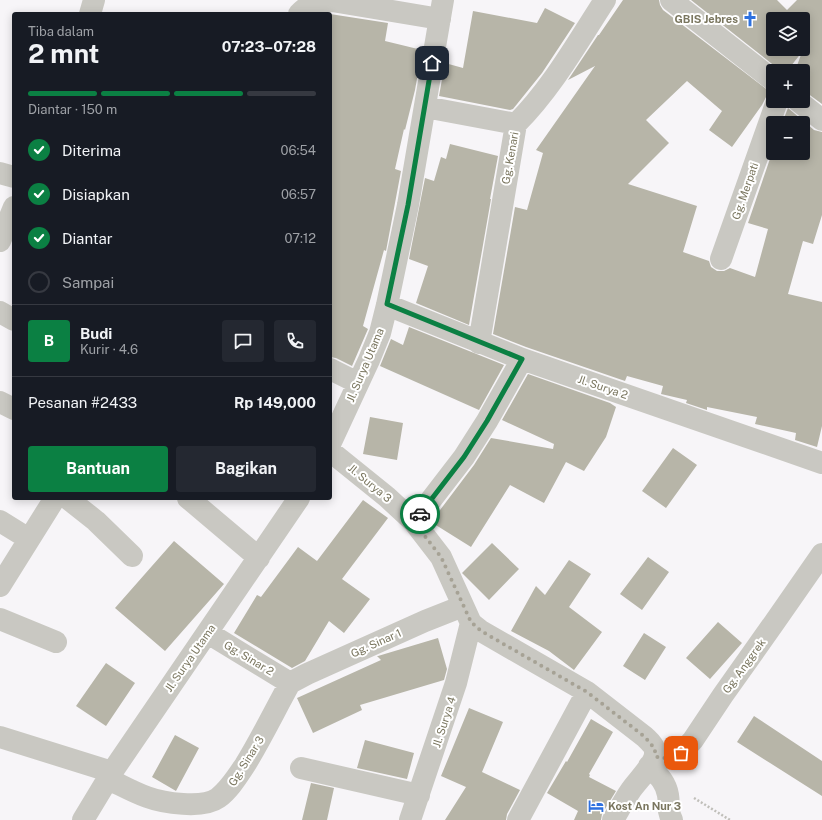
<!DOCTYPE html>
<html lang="id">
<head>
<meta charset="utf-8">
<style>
  :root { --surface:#171b24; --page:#242831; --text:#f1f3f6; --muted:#9ea1a6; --line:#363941; --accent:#0b8043 }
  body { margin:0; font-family:"Public Sans",sans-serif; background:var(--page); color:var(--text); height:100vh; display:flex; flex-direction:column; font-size:15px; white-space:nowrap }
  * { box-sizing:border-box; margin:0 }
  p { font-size:13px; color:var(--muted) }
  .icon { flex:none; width:22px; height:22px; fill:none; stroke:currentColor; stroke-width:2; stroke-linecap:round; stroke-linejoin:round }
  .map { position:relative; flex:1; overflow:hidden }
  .drawer { position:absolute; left:12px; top:12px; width:320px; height:488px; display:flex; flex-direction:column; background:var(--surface); border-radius:4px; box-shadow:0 2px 10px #0003 }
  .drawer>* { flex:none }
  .buttons { position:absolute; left:766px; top:12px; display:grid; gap:8px }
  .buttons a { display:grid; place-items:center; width:44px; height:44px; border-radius:4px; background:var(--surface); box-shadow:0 2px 10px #0003; font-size:20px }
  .pin { position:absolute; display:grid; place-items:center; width:34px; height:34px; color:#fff; margin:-17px; border-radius:8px; box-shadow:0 2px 6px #0006 }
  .courier { position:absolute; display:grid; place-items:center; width:40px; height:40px; margin:-20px; border:3px solid #0b8043; border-radius:50%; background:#fff; color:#222; box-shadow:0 1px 5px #0007 }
  .overview em { font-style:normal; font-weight:700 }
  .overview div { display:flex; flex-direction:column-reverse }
  .overview { display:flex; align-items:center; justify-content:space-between; height:68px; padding:0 16px }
  h1 { font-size:26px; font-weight:700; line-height:30px }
  .bar { display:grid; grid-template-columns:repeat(4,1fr); gap:6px 4px; align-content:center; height:48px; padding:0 16px }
  .bar i { height:5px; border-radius:3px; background:var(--line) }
  .bar .current { background:var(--accent) }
  .bar p { grid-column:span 4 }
  .line { display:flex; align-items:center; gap:10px; padding:0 16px; border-top:1px solid var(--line) }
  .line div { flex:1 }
  .round { display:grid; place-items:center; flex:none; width:42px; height:42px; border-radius:4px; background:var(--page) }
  ol { padding:0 16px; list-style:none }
  li { display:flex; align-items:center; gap:12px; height:44px }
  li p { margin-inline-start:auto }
  li .icon { padding:4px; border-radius:50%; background:var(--accent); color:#fff; stroke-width:4 }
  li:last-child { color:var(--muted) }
  li i { width:22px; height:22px; border:2px solid var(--line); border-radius:50% }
  .button { display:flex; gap:8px; margin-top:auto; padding:8px 16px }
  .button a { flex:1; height:46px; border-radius:4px; background:var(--accent); color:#fff; font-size:16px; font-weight:700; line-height:46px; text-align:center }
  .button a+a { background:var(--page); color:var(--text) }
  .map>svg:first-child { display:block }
</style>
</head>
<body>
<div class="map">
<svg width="822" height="820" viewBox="0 0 822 820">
  <rect width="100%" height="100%" fill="#f7f5f8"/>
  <path fill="#b7b5a8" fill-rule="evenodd" d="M623 0H659L660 5 663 10 769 91 762 105 732 147 709 130 722 111 687 81 646 120 669 143 628 184 697 206 683 252 709 261 711 267 717 271H724L730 268 755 277 768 229 748 223 773 150V153H803V123H782L788 108 814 130 822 132V215L813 244 803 241 788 294 822 302V426L817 447 795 440 796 433 755 424 757 417 707 407V410L686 403 687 400 661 394 663 386 627 376 625 381 526 347 493 334 515 207 527 210 543 153 536 150 595 66 568 80 598 35H599Z
    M691 0H777L787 10 797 0H822V104L803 90V71H795L802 52 787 71H781ZM773 19H803V49H773Z
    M545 8 575 23 542 73 513 109 510 110 439 96 445 63 463 68 473 11 537 23Z
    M330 14 388 23 385 41 422 50 415 90 405 130 404 129 395 169 401 171 386 251 384 250 363 326 368 329 352 366 336 358 330 357Z
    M450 144 498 156 490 199H491L469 325 416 303 428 266 409 259 425 178 434 181 441 157 446 159Z
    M409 327 504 365 479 410 380 366 391 339 403 345Z
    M528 374 610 403 616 407 606 437 584 471 566 462 544 503 510 485 471 547 431 522 474 465 491 438 553 449 554 444 502 420Z
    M370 417 403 423 397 460 363 454Z
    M673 448 697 465 666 508 642 491Z
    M363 500 388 518 342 579 370 599 344 633 329 621 305 661 292 668 234 633 257 595 261 597 298 547 317 561Z
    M174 541 224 584 165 651 115 608Z
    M492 543 519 569 489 600 462 573Z
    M648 557 669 572 642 610 620 594Z
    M569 560 591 574 569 607 602 632 574 670 549 651 511 631 536 586 545 595Z
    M718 622 742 643 710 679 686 658Z
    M644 633 666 647 645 680 623 666Z
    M438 638 447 669 444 680 360 705 362 710 313 733 297 698 381 660 377 656H378Z
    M106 663 135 683 106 726 76 706Z
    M469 708 503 722 482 772 520 790 507 814 506 820H445L466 787 441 776Z
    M754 716 822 761V796L737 742Z
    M591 719 613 732 589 774 590 775 589 777 616 791 602 814 601 820H574L578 811 547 793 566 761 567 762Z
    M175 735 199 748 176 791 152 777Z
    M365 740 414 753 407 779 357 768Z
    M311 783 334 788 327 820H302Z"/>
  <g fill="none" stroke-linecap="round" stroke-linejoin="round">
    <path stroke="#c0bfba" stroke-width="2.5" stroke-dasharray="2 2" stroke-linecap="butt" d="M694 798 730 820"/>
    <path stroke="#c9c8c2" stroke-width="22" d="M671 0 773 80
      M90 14 94 0
      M299 14C309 3 318 2 332 1L440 19
      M798 101 822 120
      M425 107 516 124
      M0 173 14 177
      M0 241 14 207
      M721 259 777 101
      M387 305 522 359 822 463
      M0 312 14 320
      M479 343 516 124C552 88 577 43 605 0
      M330 369 358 383
      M0 402 14 409
      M330 444 369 360 380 333 387 305 408 205 443 0
      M330 451 387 497 414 522 441 557 471 623 481 631 587 692 645 737C649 741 655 746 655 752 656 763 637 781 631 790 624 800 619 810 613 820
      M67 498 96 521 132 556
      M188 498 259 558
      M0 521 29 539
      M414 522 464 457 487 421 522 359
      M0 586 55 498
      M0 619 56 642
      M208 633 290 683
      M290 683 307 674 425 621 463 606
      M0 737 112 772
      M655 756 663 758 673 757 684 750 693 740 723 695 774 623 822 554
      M649 766C658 775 666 782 668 795 670 807 666 808 672 820
      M301 768 419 795
      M108 779C121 785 133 792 147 797 163 803 203 809 218 798 229 790 237 777 245 765 261 739 275 710 290 683
      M83 820 112 772 299 498
      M410 820 456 683 471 623
      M518 820 587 692"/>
  </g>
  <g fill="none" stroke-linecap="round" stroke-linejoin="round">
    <path stroke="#a6a295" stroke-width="4" stroke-dasharray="0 7.2" d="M420 514 414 522 441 557 471 622 481 631 587 692 645 737 655 749V756C664 760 672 757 681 753"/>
    <path stroke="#0b8043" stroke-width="5" d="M420 514 464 457 487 421 522 359 387 304 408 205 432 63"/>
  </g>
  <defs>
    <symbol id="church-bare" viewBox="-9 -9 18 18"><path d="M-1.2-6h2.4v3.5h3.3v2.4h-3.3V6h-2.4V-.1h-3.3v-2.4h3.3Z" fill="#2e71df" stroke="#fff" stroke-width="2.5" paint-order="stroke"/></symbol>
    <symbol id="hotel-bare" viewBox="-9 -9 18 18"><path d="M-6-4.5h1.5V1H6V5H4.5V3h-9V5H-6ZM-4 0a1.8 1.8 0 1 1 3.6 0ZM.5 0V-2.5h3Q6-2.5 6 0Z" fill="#2e71df" stroke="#fff" stroke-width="2.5" paint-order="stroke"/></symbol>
  </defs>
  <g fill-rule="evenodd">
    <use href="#church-bare" x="739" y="8" width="22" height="22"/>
    <use href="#hotel-bare" x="585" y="795" width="22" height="22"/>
  </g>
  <g text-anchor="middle" stroke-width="4" stroke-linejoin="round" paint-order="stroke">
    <g font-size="11" font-weight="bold" fill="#7a765f" stroke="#fff" text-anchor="end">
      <text x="738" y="23">GBIS Jebres</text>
      <text x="608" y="810" text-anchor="start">Kost An Nur 3</text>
    </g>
    <g font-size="11" fill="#7a765f" stroke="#fff">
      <text transform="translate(510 158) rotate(-80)" y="4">Gg. Kenari</text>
      <text transform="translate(745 191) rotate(-71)" y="4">Gg. Merpati</text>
      <text transform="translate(365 365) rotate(-67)" y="4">Jl. Surya Utama</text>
      <text transform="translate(603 387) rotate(19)" y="4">Jl. Surya 2</text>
      <text transform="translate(370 483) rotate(40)" y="4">Jl. Surya 3</text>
      <text transform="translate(376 643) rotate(-24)" y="4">Gg. Sinar 1</text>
      <text transform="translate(190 658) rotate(-55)" y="4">Jl. Surya Utama</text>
      <text transform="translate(249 658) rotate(31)" y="4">Gg. Sinar 2</text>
      <text transform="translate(744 666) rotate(-54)" y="4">Gg. Anggrek</text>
      <text transform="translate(444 722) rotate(-72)" y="4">Jl. Surya 4</text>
      <text transform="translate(246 761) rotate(-58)" y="4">Gg. Sinar 3</text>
    </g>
  </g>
</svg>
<div class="buttons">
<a><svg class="icon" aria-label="layers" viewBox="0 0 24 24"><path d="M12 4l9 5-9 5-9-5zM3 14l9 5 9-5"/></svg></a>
<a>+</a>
<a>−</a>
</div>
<div class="pin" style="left:681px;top:753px;background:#ea580c"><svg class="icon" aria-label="bag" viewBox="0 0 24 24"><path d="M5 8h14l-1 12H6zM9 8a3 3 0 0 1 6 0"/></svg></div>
<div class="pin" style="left:432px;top:63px;background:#1f2937"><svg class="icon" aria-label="home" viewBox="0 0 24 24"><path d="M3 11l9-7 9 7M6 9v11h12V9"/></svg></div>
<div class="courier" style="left:420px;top:514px"><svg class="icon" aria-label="car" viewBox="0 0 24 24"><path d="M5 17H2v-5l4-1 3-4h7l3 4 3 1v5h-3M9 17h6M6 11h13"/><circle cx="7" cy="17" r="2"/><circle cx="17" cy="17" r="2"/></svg></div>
<section class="drawer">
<div class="overview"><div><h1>2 mnt</h1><p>Tiba dalam</p></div><em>07:23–07:28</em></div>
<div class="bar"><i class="current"></i><i class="current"></i><i class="current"></i><i></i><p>Diantar · 150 m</p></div>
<ol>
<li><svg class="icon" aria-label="check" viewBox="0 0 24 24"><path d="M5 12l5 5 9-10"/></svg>Diterima<p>06:54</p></li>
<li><svg class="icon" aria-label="check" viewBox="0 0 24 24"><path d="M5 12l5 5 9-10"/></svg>Disiapkan<p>06:57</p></li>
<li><svg class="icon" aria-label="check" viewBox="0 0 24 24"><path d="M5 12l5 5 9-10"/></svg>Diantar<p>07:12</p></li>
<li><i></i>Sampai</li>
</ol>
<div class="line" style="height:72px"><b class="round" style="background:var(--accent);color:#fff">B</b><div><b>Budi</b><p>Kurir · 4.6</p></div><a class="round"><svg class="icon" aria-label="chat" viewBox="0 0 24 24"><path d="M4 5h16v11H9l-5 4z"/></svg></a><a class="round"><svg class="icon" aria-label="phone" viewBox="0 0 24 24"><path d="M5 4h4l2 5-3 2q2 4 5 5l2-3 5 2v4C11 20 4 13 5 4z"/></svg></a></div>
<div class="line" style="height:52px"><div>Pesanan #2433</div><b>Rp 149,000</b></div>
<div class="button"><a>Bantuan</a><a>Bagikan</a></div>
</section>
</div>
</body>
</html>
